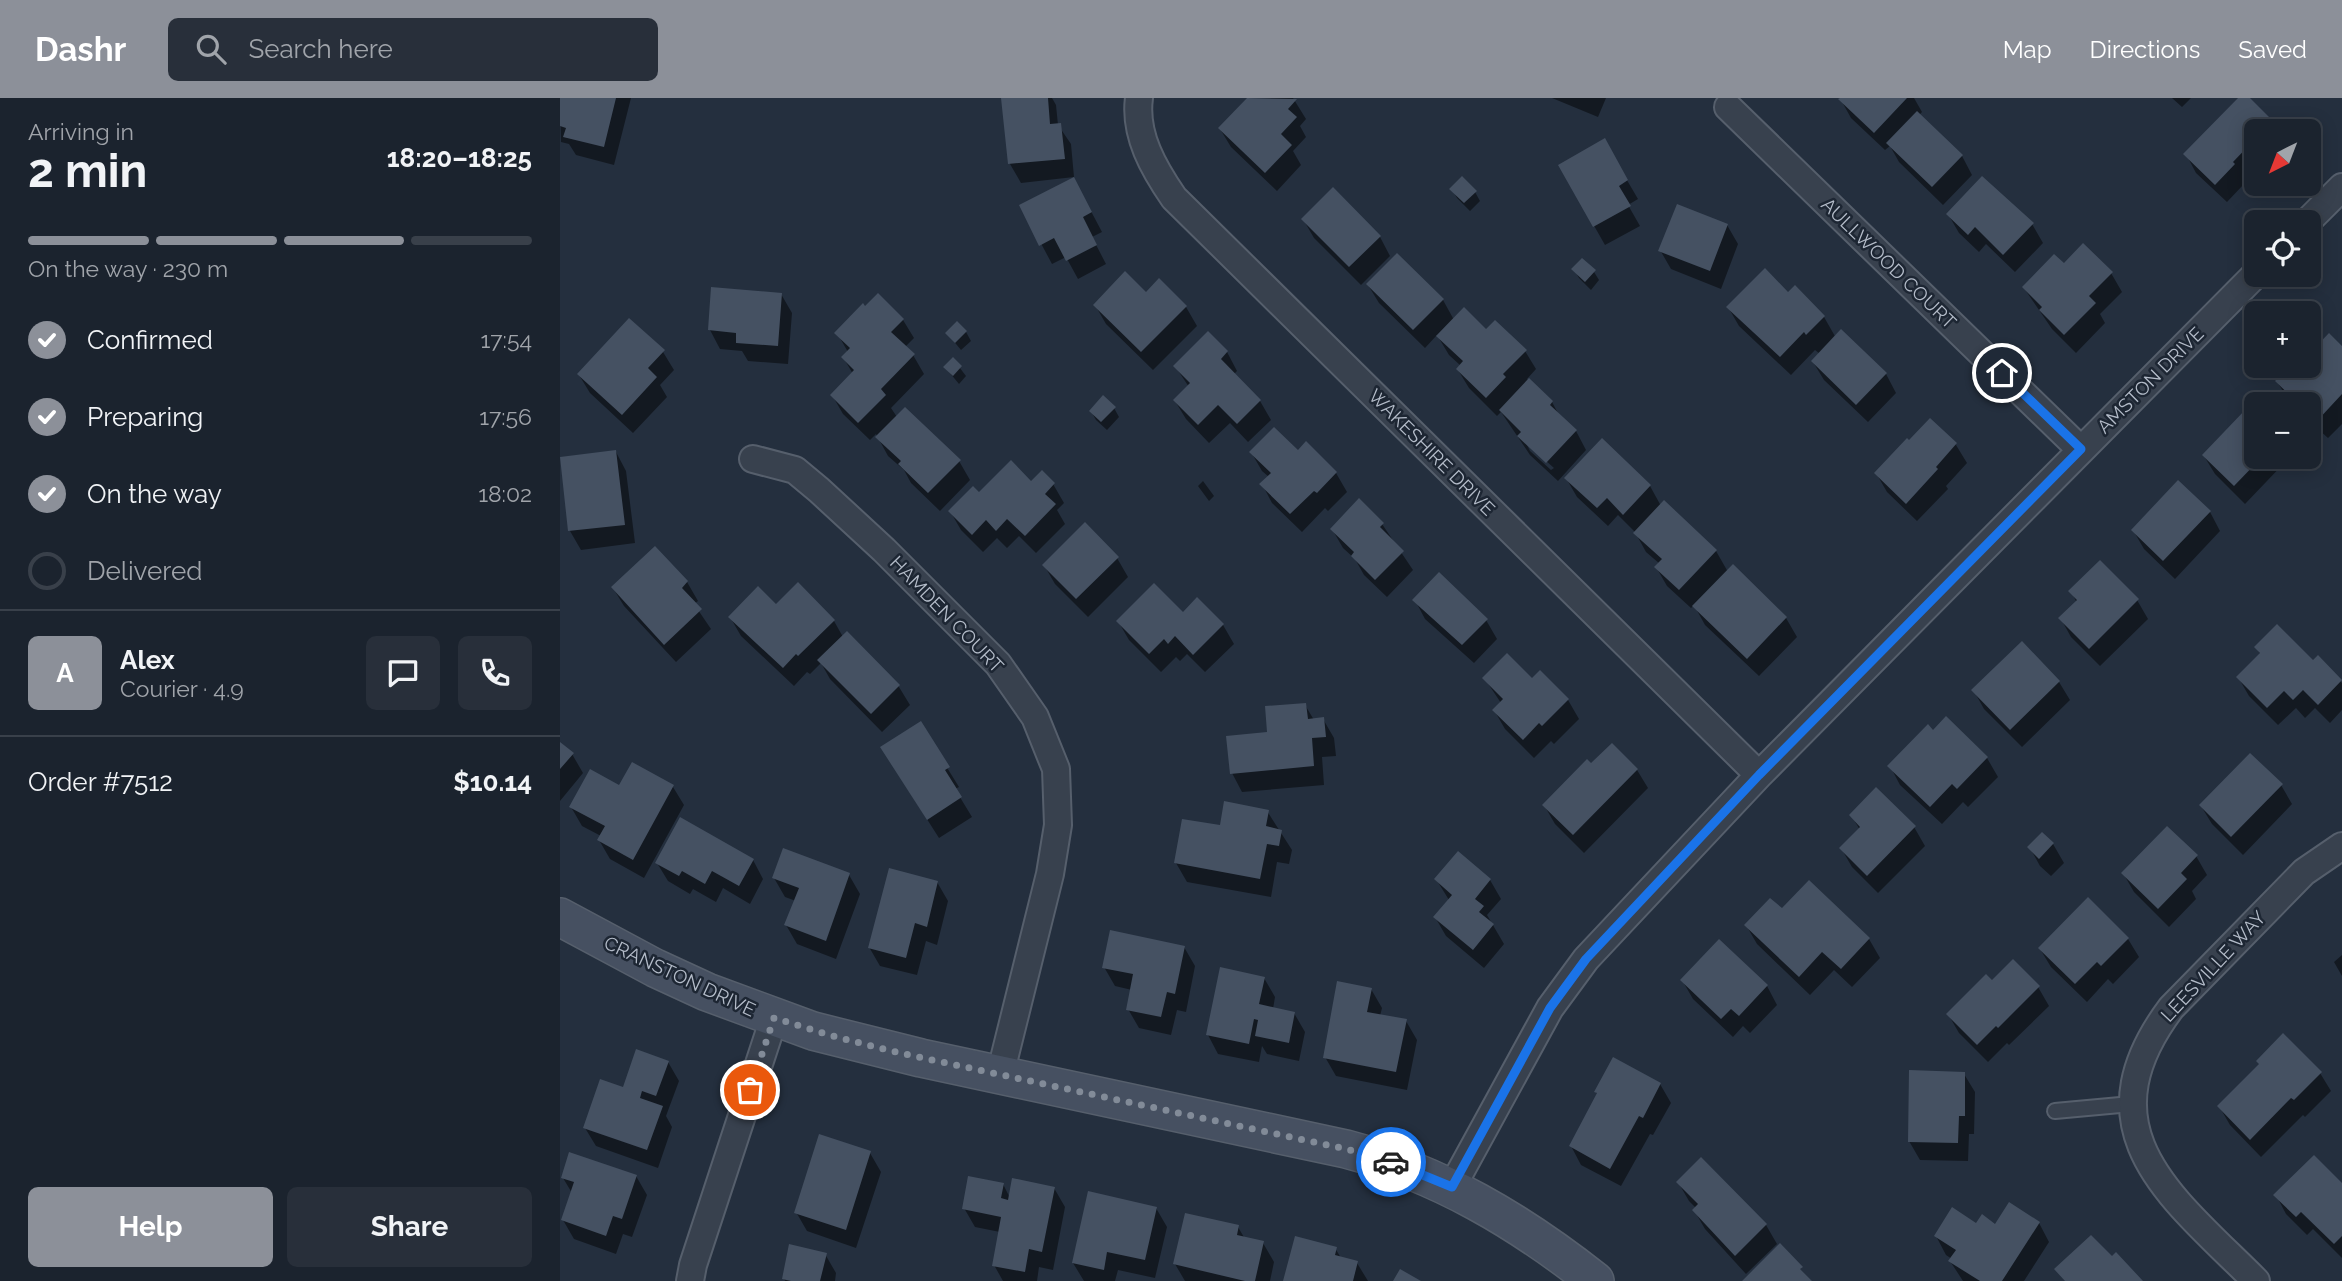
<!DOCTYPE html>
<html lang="en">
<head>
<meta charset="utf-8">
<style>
  :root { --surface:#1b232e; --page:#282f3a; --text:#f1f3f6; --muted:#a0a4aa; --line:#39404a; --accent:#8c9099 }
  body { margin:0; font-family:Raleway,sans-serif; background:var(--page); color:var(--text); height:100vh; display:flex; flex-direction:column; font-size:26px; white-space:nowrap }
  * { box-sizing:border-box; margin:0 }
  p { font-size:23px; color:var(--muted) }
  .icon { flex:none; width:38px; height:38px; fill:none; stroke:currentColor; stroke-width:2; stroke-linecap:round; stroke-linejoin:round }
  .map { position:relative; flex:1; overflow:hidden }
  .sheet { display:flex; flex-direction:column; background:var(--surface); width:560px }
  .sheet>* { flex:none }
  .needle { width:46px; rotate:222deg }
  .buttons { position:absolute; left:1684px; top:21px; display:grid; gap:14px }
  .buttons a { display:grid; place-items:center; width:77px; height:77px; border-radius:10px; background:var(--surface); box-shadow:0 4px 18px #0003,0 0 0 2px var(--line); font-size:35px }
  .pin { position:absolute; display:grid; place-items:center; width:60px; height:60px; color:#fff; margin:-30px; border:4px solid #fff; border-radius:50%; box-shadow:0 2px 7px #0007 }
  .courier { position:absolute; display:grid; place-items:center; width:70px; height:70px; margin:-35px; border:5px solid #1a73e8; border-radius:50%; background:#fff; color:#222; box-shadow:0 2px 9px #0007 }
  .head em { font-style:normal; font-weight:700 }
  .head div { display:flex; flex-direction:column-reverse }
  .head { display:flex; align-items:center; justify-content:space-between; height:119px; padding:0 28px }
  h1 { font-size:46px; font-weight:700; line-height:52px }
  .bar { display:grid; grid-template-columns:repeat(4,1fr); gap:10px 7px; align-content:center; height:84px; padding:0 28px }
  .bar i { height:9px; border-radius:5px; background:var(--line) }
  .bar .selected { background:var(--accent) }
  .bar p { grid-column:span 4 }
  .line { display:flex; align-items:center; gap:18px; padding:0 28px; border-top:2px solid var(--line) }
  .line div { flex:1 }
  .round { display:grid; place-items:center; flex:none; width:74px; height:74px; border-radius:10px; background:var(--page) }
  ol { padding:0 28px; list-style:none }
  li { display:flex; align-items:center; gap:21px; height:77px }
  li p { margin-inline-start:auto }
  li .icon { padding:7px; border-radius:50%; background:var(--accent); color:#fff; stroke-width:4 }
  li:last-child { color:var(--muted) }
  li i { width:38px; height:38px; border:4px solid var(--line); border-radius:50% }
  .cta { display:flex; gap:14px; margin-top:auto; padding:14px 28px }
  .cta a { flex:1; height:80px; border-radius:10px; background:var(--accent); color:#fff; font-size:28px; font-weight:700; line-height:80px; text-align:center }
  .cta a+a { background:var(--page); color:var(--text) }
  header { display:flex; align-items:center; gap:42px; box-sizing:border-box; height:98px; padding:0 35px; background:var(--accent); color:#fff }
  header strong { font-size:33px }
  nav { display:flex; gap:38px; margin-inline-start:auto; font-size:24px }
  .search { width:490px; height:63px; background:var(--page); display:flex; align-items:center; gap:18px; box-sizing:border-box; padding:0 24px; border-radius:10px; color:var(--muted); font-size:26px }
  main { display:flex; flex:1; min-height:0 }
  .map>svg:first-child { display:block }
</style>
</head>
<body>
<header>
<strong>Dashr</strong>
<div class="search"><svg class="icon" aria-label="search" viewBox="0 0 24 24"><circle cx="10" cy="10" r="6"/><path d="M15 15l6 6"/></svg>Search here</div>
<nav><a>Map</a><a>Directions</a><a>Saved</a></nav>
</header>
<main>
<section class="sheet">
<div class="head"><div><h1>2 min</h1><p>Arriving in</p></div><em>18:20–18:25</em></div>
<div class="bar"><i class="selected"></i><i class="selected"></i><i class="selected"></i><i></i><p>On the way · 230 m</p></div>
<ol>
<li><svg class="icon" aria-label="check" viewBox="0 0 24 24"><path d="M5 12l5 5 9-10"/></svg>Confirmed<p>17:54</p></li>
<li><svg class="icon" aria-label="check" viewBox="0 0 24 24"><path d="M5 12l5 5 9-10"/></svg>Preparing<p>17:56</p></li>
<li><svg class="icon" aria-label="check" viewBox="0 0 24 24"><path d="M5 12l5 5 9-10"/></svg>On the way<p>18:02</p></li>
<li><i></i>Delivered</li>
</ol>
<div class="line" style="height:126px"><b class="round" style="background:var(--accent);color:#fff">A</b><div><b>Alex</b><p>Courier · 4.9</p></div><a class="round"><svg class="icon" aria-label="chat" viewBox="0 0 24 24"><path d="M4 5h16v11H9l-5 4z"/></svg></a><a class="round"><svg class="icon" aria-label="phone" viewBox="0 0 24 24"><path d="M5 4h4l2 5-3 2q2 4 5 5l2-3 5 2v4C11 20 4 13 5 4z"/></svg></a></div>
<div class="line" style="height:91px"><div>Order #7512</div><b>$10.14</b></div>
<div class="cta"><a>Help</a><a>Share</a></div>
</section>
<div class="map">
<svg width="1782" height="1183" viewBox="0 0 1782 1183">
  <rect width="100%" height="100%" fill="#242f3e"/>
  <path fill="#0007" fill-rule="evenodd" d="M0 0H71L54 67 16 57 9 46 1 44Z
    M443 0H492L496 7 498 27 511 46 514 79 461 85 450 66Z
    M689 0H733L746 21 740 28 746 39 733 53 741 67 717 93 671 49 660 31Z
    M992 0H1046L1038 19Z
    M1282 0H1354L1362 14 1359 17 1402 58 1412 77 1383 107 1339 64 1330 48 1325 52 1291 20 1281 2Z
    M1612 0H1631L1622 9Z
    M1681 0H1687L1711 24 1717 33H1696V70L1683 83 1684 86 1667 104 1636 75 1626 56Z
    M1044 43 1078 101 1068 107 1080 128 1045 147 1000 68Z
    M892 91 915 94 920 103 910 113 897 100Z
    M524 100 542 134 532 139 546 166 518 181 506 159 492 166 461 108Z
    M1388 116 1472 126 1483 145 1455 174 1426 146 1419 154 1399 135Z
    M743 121 820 139 830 158 801 187 754 140Z
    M1167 127 1178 146 1161 191 1111 171 1100 152Z
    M1504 168 1551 175 1562 194 1540 216 1545 225 1516 255 1492 231 1464 190Z
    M1014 171 1034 174 1039 182 1031 192 1019 180Z
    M808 187 883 202 894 222 926 233 965 253 976 271 967 281 992 304 1000 319 1016 333 1026 352 998 383 970 357 941 314 937 318 909 290 898 272 901 268 889 257 877 237 865 250 819 205ZM966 345 994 370 991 372 970 353Z
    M221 196 232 215 228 266 188 263 182 253 160 251 150 232Z
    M586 196 626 209 637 228 593 272 546 226 535 207Z
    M1228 196 1264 219 1276 240 1326 276 1336 295 1308 324 1264 282 1253 264 1260 256 1255 252 1231 277 1179 228 1168 209Z
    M343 222 354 240 345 249 353 257 364 276 331 310 337 319 399 363 410 382 380 413 351 385 344 372 328 358 316 336 310 342 283 316 272 297 293 276 283 259 288 254 277 235Z
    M406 234 411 243 401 252 387 235Z
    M1782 250V326L1768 340 1748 322V306H1732L1717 284 1732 268H1748Z
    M103 254 114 272 100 287 107 299 73 335 30 295 19 277Z
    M667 254 677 273 674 276 700 303 711 322 688 344 670 325 649 345 626 321 615 303 629 289 615 268Z
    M393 261 406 278 399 286 385 269Z
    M554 310 559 319 547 332 536 322 531 313Z
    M1370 322 1396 347 1407 365 1386 388 1388 391 1357 423 1327 394 1316 375Z
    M1042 343 1090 388 1101 408 1156 453 1168 474 1226 520 1237 539 1199 578 1145 527 1134 507 1131 510 1107 488 1096 469 1100 466 1086 454 1075 434 1058 417 1048 428 1017 399 1006 380Z
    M746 346 776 375 787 394 768 413 765 410 742 434 712 405 702 386 709 379 702 373 691 354H738Z
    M56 354 66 373 75 445 21 452 10 433Z
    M1644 358 1727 359 1728 361 1685 406 1655 376Z
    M643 383 654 398 649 403 638 388Z
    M493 386 504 405 497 412 505 426 476 455 459 438 447 450 437 440 423 454 401 432 390 413 419 396Z
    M1650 414 1660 433 1615 481 1584 451 1573 432Z
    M822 426 853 472 827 499 804 477 795 461 783 450 772 431Z
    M557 460 568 479 528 519 495 486 484 467Z
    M127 484 138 503 134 506 151 531 116 564 64 508 53 490Z
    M1511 493 1577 502 1588 521 1540 568 1511 539 1501 521 1517 505Z
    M855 502 926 522 937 541 914 565 865 521Z
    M216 509 274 523 283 539 287 536 339 589 350 607 322 634 270 581 261 565 250 576 247 574 234 588 181 538 170 519Z
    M623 516 663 527 674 546 645 574 627 556 620 563 616 559 601 574 569 542 558 523Z
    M1696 549 1753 565 1758 560 1782 585V612L1770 625 1755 610 1745 620 1736 610 1718 627 1689 598 1678 579 1701 557Z
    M980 575 1008 602 1019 621 994 646 991 643 974 660 945 631 934 612 941 605 925 581 972 582Z
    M1499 584 1510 602 1462 649 1424 611 1414 593Z
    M745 607 754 622 763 621 774 640 776 658 762 659 764 687 682 694 672 675 709 636Z
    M360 626 399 689 395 691 412 719 379 740 333 668Z
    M1373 634 1427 660 1438 679 1408 709 1403 704 1382 726 1340 687 1330 668Z
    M0 646 12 656 23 675 0 703Z
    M1031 668 1077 672 1088 690 1024 755 995 726 984 707Z
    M1721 687 1732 706 1683 757 1652 726 1641 708Z
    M60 689H113L124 707 84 780 50 761 39 742 41 738 22 728 11 709Z
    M707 713 732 752 729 766 717 764 711 799 627 784 616 765 661 730Z
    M1291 717 1354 729 1365 748 1318 795 1292 769 1281 750 1300 732Z
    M1482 736 1493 746 1504 765 1491 778 1480 768 1470 750Z
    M1636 758 1647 777 1632 793 1636 801 1609 829 1574 794 1563 775Z
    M193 762 203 781 190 806 163 790 156 804 133 791 130 796 108 783 97 765Z
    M289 777 300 796 276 861 237 846 226 827 236 803 225 799 214 780Z
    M876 781 930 782 941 801 927 817 944 846 924 870 886 838 875 819 889 802Z
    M377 784 388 803 377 847 366 843 357 877 320 868 309 849Z
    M1222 813 1309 841 1320 860 1292 889 1274 872 1250 897 1197 846 1186 827Z
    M1568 841 1579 859 1553 886 1548 881 1527 904 1491 869 1480 851Z
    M624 849 635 868 626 914 617 912 611 937 579 930 568 911 572 892 555 888 544 869Z
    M1782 857V878L1774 864Z
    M704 880 715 899 713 911 734 915 745 934 739 963 707 956 702 948 699 964 658 956 648 937Z
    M1122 882 1207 888 1217 907 1190 935 1183 928 1173 939 1133 901Z
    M1432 885 1478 889 1489 908 1449 947 1447 945 1428 964 1399 935 1388 916Z
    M811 891 822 910 820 918 846 923 857 942 847 992 776 978 765 959Z
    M108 964 119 983 106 1018 112 1029 98 1070 36 1048 25 1030 64 991Z
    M1700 967 1760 975 1771 993 1745 1019 1743 1017 1701 1059 1670 1027 1659 1008Z
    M1404 976 1415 994 1414 1036H1409L1408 1063 1360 1062 1349 1043Z
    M1100 986 1111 1005 1093 1037 1090 1036 1061 1088 1021 1067 1011 1048 1038 997 1036 994Z
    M310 1055 321 1074 296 1150 247 1133 236 1114Z
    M76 1078 87 1097 72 1139 63 1136 56 1156 14 1141 3 1122 12 1095 3 1080Z
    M1118 1084 1206 1127 1217 1146 1186 1176 1145 1131 1134 1112 1136 1110 1129 1103Z
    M443 1086 450 1100 494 1090 505 1109 493 1172 479 1169 477 1183H443L434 1167 440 1134 415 1129 404 1110Z
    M1782 1088V1160L1753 1131 1747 1137 1726 1116 1716 1097Z
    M596 1110 607 1129 595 1180 558 1172 555 1183H524L513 1165Z
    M1479 1125 1489 1144 1464 1183H1403L1390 1163 1392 1161 1386 1157 1376 1138 1417 1127 1436 1128Z
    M678 1129 685 1141 703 1145 714 1164 710 1183H625L615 1166Z
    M775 1150 781 1160 797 1165 808 1183H725Z
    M265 1156 276 1175 275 1183H225L224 1180Z"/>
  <path fill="#455162" d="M0 0H56L44 49 3 39 6 30 0 28Z
    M441 0H488L490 26 501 25 505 61 448 66Z
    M687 0 737 1 728 11 737 19 721 36 732 47 705 75 658 30Z
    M1280 0H1347L1314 35 1278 1Z
    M1678 0H1690L1713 23 1702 33H1696V40L1673 64 1675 66 1655 87 1623 56Z
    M1357 13 1403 57 1372 89 1326 45Z
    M1045 40 1068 82 1059 88 1071 108 1033 129 998 67Z
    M902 78 917 93 904 105 889 91Z
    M1422 78 1474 125 1443 157 1415 129 1408 137 1386 116Z
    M514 79 532 114 523 119 537 147 506 163 494 140 479 148 459 107Z
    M773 89 821 138 789 169 741 121Z
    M1117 106 1168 126 1150 173 1098 153Z
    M1523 145 1553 174 1529 198 1536 205 1504 237 1479 212 1482 209 1462 189 1494 156 1504 165Z
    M837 155 884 201 853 232 806 186Z
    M1022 160 1036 172 1025 184 1011 171Z
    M1205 170 1228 194 1235 187 1265 218 1246 237 1244 234 1220 259 1166 209Z
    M565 173 586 194 599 180 627 208 581 254 533 207Z
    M151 189 222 195 218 248 176 245V235L148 232Z
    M318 195 344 221 331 234 355 256 321 291 326 297 298 325 270 297 294 272 281 259 290 250 274 235 303 205 305 208Z
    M904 209 926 231 935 222 967 252 943 276 946 279 926 300 896 271 903 263 876 238Z
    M69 220 105 252 88 270 97 279 62 317 17 276Z
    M397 223 407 233 395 245 385 235Z
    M1281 231 1327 275 1296 307 1251 263Z
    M648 233 668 253 661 261 701 302 677 326 658 307 638 327 613 302 630 285 613 268Z
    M1769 235 1782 248V296L1757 323 1748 315V306H1739L1715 283 1729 268H1748V257Z
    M393 259 402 268 393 278 383 269Z
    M969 280 993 303 990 307 1017 332 986 365 957 338 961 334 939 312Z
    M543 297 556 309 541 324 529 313Z
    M345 309 401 362 368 395 338 366 341 363 315 339Z
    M1686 311 1696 320V359H1702L1674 388 1642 357Z
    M1370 320 1397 345 1376 369 1378 371 1346 406 1314 375 1347 340 1349 342Z
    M714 329 738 352 746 343 777 374 757 395 754 393 730 416 699 386 711 375 689 354Z
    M1042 340 1091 387 1063 417 1047 400 1037 410 1004 380Z
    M56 352 65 427 8 433 0 359Z
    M451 362 471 383 482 372 495 385 485 396 496 406 465 438 447 421 436 433 426 422 412 437 388 413 413 388 419 394Z
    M1618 382 1651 413 1603 463 1571 432Z
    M799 400 824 425 820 429 844 453 815 482 791 458 794 454 770 431Z
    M1104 402 1157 452 1119 492 1094 469 1102 461 1073 435Z
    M525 424 559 459 516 501 482 467Z
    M95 448 128 483 122 490 142 511 104 547 51 489Z
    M1540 462 1579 501 1529 551 1498 520 1517 502 1508 493Z
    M1173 466 1227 519 1187 561 1132 508Z
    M879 474 928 521 902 547 852 502Z
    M238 484 275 522 238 558 236 556 223 570 168 519 198 488 216 506Z
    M594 485 623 514 637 499 664 526 633 557 615 538 608 546 604 541 589 556 556 523Z
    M1717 526 1753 562 1758 557 1782 582 1758 607 1743 592 1733 602 1724 593 1707 610 1676 579 1700 555 1694 549Z
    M287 533 340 587 311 616 257 562Z
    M1462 543 1500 583 1450 632 1411 592Z
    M947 555 972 580 980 572 1009 601 982 628 979 625 963 642 932 612 943 601 922 580Z
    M746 605 748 621 764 619 766 639 752 640 754 668 670 676 666 638 707 634 705 608Z
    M1386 618 1428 659 1397 691 1392 686 1370 709 1327 668 1368 626 1373 632Z
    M361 623 390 669 385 672 402 699 367 722 320 649Z
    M0 644 14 655 0 671Z
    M1052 645 1078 671 1013 737 982 707 1027 661 1031 665Z
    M1690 655 1723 686 1671 739 1639 707Z
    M72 664 114 687 73 762 37 742 45 728 9 709 30 671 59 687Z
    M1316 689 1356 728 1307 778 1279 750 1300 729 1289 717Z
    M664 703 709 712 706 728 722 732 719 748 707 746 700 781 614 765 622 721 660 727Z
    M120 719 194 761 179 788 152 773 145 786 122 773 119 778 95 765Z
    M1607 728 1638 757 1621 775 1627 781 1598 811 1561 775Z
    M1482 734 1494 745 1479 761 1467 749Z
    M223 750 290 775 266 843 224 827 239 790 212 780Z
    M898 753 931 781 915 801 924 808 919 814 934 826 913 852 873 819 892 797 874 781Z
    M329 770 378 783 367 829 355 825 346 860 308 850Z
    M1249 782 1310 840 1281 871 1262 854 1239 879 1184 827 1210 800 1222 810Z
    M1528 799 1569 840 1541 868 1537 864 1515 886 1478 850Z
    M550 832 625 848 615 896 607 894 601 919 566 912 573 876 542 870Z
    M1159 841 1208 887 1179 918 1171 911 1161 921 1120 882Z
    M1453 861 1480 888 1438 930 1436 928 1417 947 1386 916 1426 876 1432 882Z
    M660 869 705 879 699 906 735 914 729 945 695 938 698 922 694 921 689 946 646 937Z
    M777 883 812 890 807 914 847 921 836 974 763 960Z
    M1723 935 1762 974 1734 1002 1731 1000 1690 1042 1657 1008 1699 966 1696 963Z
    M76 951 109 963 96 998 82 993 80 1000 103 1008 87 1052 23 1030 40 981 63 989Z
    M1053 959 1101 985 1083 1020 1079 1018 1050 1071 1009 1048 1037 995 1034 994Z
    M1349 972 1405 974V1018H1399L1398 1045 1348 1044Z
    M259 1036 311 1053 286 1132 234 1115Z
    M9 1054 77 1077 62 1121 53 1118 46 1138 1 1122 14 1084 1 1080Z
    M1754 1057 1782 1085V1138L1774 1146 1741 1114 1736 1119 1713 1097Z
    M1141 1059 1207 1126 1175 1158 1132 1112 1138 1106 1116 1084Z
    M408 1078 444 1085 441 1100 448 1102 452 1080 495 1089 482 1154 469 1151 465 1174 432 1168 441 1119 402 1111Z
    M528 1093 597 1109 585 1162 547 1154 544 1172 512 1165Z
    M1449 1104 1480 1124 1442 1183H1420L1388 1163 1396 1152 1374 1138 1392 1109 1416 1125 1422 1116 1435 1126Z
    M625 1115 679 1127 677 1137 704 1143 695 1183H685L613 1166Z
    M1531 1137 1552 1158 1556 1154 1583 1183H1505L1494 1171Z
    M735 1138 777 1149 775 1157 798 1163 793 1183H723Z
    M1220 1145 1243 1169 1240 1171 1252 1183H1182Z
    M229 1146 267 1155 260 1183H231L222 1181Z
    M840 1171 861 1183H833Z"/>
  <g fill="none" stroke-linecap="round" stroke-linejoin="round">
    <defs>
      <path id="lane" d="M1495 1013 1571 1006"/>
      <path id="street" d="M579 0C574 37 594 71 614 100L1199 677
        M1168 9 1520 351
        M1747 124 1782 89
        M193 361 235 372 259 392 324 452 438 566 475 619 496 671 498 727 490 776 440 977
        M892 1089 990 910 1026 861 1199 677 1696 176
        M130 1183 133 1167 214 920
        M1696 1183C1612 1099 1519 1033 1611 910L1744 774 1782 748"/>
      <path id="secondary" d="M0 819 95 870 147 894 253 933 361 960 786 1051C880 1076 959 1123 1035 1183"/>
    </defs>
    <use href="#lane" stroke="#565f6c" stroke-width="18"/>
    <use href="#street" stroke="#565f6c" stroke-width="30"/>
    <use href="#secondary" stroke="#565f6c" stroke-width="40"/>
    <use href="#lane" stroke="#38414e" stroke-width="14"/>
    <use href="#street" stroke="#38414e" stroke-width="26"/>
    <use href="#secondary" stroke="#465061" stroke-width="37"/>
  </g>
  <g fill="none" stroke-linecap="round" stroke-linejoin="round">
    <path stroke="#828b98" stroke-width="7" stroke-dasharray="0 12.6" d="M190 992 214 920 276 939 340 955 786 1051 831 1064"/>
    <path stroke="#1a73e8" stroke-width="9" d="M831 1064 892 1089 990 910 1026 861 1199 677 1521 351 1442 275"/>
  </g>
  <g text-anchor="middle" stroke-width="5" stroke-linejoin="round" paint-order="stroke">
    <g font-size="19" fill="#b4bcc9" stroke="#1d2633">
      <text transform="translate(1329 165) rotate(44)" y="7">AULLWOOD COURT</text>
      <text transform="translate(1590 282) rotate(-45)" y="7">AMSTON DRIVE</text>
      <text transform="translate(872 354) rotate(45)" y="7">WAKESHIRE DRIVE</text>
      <text transform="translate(387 516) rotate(46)" y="7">HAMDEN COURT</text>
      <text transform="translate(1653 868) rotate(-47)" y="7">LEESVILLE WAY</text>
      <text transform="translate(120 878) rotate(25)" y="7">CRANSTON DRIVE</text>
    </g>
  </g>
</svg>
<div class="buttons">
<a><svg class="needle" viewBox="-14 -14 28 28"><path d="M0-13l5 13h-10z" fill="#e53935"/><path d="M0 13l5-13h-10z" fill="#a0a4aa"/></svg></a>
<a><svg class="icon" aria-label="locate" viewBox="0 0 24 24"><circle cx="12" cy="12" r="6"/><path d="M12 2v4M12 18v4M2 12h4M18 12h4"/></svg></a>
<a>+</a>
<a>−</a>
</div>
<div class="pin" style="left:190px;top:992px;background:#ea580c"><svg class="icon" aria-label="bag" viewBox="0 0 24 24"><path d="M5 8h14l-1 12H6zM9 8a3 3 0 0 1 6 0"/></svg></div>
<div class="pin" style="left:1442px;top:275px;background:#1f2937"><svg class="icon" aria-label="home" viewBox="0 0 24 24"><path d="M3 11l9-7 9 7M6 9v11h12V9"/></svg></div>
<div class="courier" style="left:831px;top:1064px"><svg class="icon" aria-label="car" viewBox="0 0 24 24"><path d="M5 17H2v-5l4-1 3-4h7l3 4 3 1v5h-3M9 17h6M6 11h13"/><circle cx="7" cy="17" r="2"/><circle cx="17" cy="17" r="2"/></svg></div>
</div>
</main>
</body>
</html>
